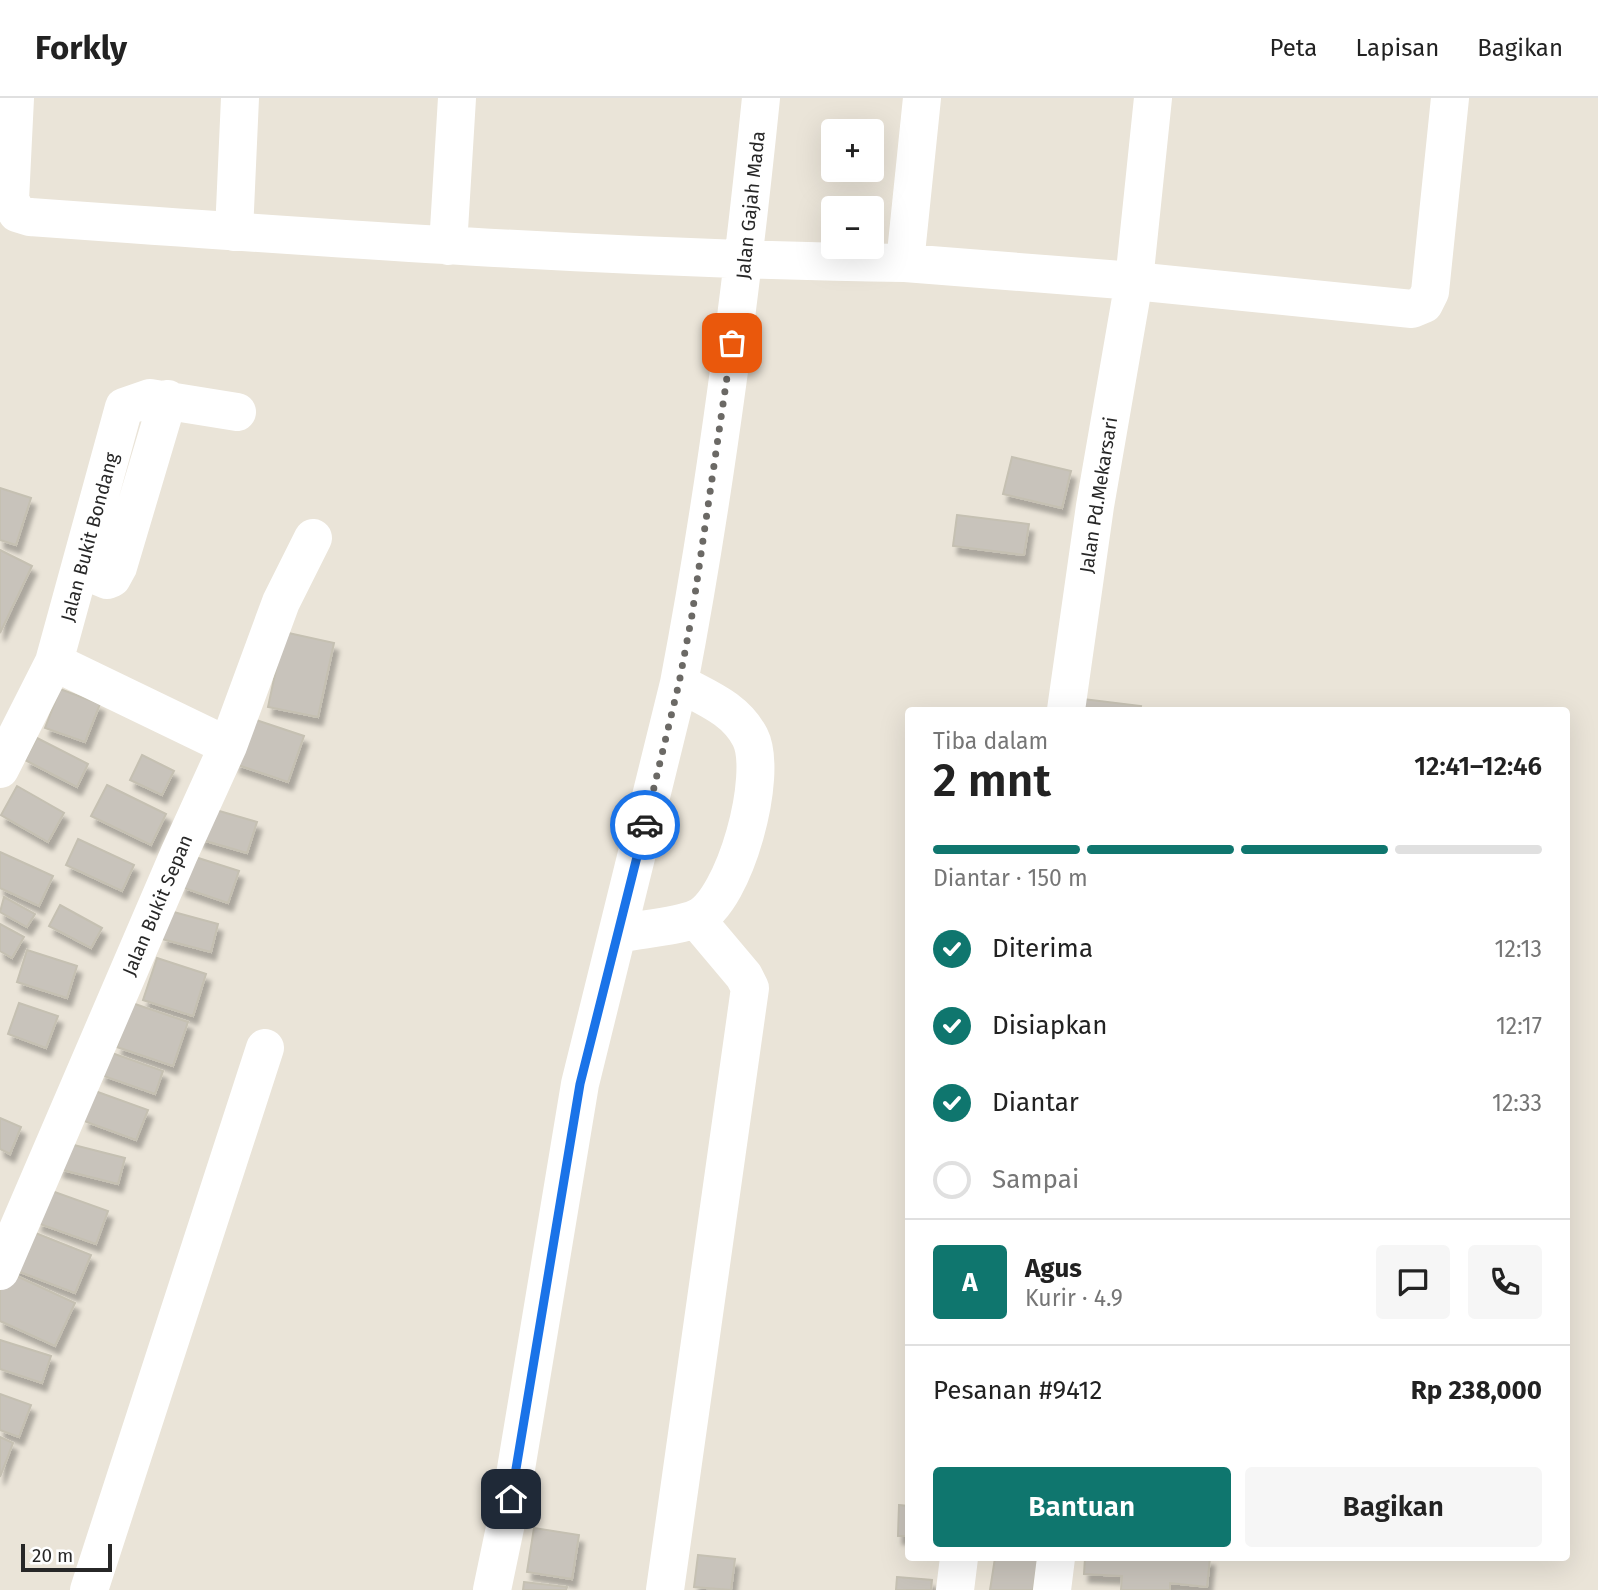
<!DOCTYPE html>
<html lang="id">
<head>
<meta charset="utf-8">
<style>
  :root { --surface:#fff; --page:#f6f6f6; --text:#222; --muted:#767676; --line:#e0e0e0; --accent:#0f766e }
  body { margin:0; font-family:"Fira Sans",sans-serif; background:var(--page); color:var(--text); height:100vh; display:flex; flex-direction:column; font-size:26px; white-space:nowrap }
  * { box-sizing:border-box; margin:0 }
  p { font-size:23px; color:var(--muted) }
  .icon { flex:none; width:38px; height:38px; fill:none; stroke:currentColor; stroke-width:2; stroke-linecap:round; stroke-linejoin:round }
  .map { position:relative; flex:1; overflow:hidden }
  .details { position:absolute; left:905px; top:609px; width:665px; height:854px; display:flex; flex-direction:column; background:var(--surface); border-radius:7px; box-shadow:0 7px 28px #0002 }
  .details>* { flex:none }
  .buttons { position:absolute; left:821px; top:21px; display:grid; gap:14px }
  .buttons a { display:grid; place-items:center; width:63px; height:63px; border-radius:7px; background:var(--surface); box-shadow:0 7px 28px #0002; font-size:35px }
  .scale { position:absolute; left:21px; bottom:18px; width:91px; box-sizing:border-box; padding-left:7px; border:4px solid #272727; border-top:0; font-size:19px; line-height:24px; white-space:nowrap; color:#272727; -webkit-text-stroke:5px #fff; paint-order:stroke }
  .pin { position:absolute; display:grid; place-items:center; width:60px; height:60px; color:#fff; margin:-30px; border-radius:14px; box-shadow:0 4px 10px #0006 }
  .courier { position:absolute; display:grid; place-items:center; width:70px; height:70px; margin:-35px; border:5px solid #1a73e8; border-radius:50%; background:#fff; color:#222; box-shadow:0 2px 9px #0007 }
  .head em { font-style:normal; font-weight:600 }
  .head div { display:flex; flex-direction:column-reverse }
  .head { display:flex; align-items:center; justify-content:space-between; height:119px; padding:0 28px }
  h1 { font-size:46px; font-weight:600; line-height:52px }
  .bar { display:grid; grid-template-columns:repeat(4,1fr); gap:10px 7px; align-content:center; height:84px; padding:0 28px }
  .bar i { height:9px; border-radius:5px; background:var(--line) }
  .bar .active { background:var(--accent) }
  .bar p { grid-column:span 4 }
  .line { display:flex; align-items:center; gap:18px; padding:0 28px; border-top:2px solid var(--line) }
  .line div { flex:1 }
  .round { display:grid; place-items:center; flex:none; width:74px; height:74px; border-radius:7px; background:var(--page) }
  ol { padding:0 28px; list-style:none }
  li { display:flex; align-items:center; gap:21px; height:77px }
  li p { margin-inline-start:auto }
  li .icon { padding:7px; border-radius:50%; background:var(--accent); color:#fff; stroke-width:4 }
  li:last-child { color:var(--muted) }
  li i { width:38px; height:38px; border:4px solid var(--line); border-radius:50% }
  .button { display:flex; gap:14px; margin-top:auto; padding:14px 28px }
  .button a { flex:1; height:80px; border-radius:7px; background:var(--accent); color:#fff; font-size:28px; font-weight:600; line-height:80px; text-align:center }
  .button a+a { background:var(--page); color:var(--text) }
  header { display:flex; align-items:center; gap:42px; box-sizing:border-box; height:98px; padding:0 35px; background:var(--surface); border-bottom:2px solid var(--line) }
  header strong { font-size:33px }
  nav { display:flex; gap:38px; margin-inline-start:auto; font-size:24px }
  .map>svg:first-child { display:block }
</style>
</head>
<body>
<header>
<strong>Forkly</strong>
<nav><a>Peta</a><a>Lapisan</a><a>Bagikan</a></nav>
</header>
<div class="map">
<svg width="1598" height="1492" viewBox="0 0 1598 1492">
  <defs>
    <filter id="shadow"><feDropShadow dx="4.5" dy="8" stdDeviation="2" flood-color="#0004"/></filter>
  </defs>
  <rect width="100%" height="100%" fill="#eae4d8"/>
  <path fill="#c8c3bb" stroke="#c5c0b2" stroke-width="2" filter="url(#shadow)" d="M1012 359 1071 373 1062 410 1003 396Z
    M0 390 31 400 16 447 0 442Z
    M957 417 1029 426 1024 457 953 448Z
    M0 452 32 468 0 535Z
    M284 534 334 545 318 619 268 609Z
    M60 591 100 606 85 644 45 630Z
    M1083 601 1141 608 1140 612H1082Z
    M250 620 304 638 288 684 235 666Z
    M37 640 88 666 77 689 25 662Z
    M142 657 174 673 162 697 130 682Z
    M107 687 166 716 151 747 91 718Z
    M17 688 64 715 48 744 1 717Z
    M209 710 257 724 247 755 199 741Z
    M78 741 134 767 122 793 66 767Z
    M0 754 53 778 39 808 0 790Z
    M192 758 239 773 228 805 181 789Z
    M4 799 35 816 27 829 0 814Z
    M60 807 102 830 91 850 49 828Z
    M170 813 218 826 211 854 162 841Z
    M0 826 24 839 12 860 0 853Z
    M27 852 77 868 67 900 17 884Z
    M157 860 206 876 193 918 143 902Z
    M19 905 58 918 46 950 8 936Z
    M132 905 188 924 173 968 117 949Z
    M109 954 163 973 155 996 101 977Z
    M95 993 148 1012 136 1042 84 1023Z
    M0 1020 21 1029 10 1056 0 1051Z
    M66 1045 125 1060 118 1086 59 1071Z
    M49 1092 108 1113 96 1146 37 1125Z
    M28 1132 91 1157 75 1195 12 1171Z
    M8 1174 75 1205 55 1248 0 1223V1192Z
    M0 1242 51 1258 42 1285 0 1271Z
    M0 1296 31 1307 19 1339 0 1332Z
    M0 1339 13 1345 0 1379Z
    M899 1407 908 1408V1438H898Z
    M534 1430 579 1437 572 1481 527 1474Z
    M698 1457 735 1461 731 1492 694 1489Z
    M995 1460H1038L1033 1492H990Z
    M1085 1460H1210L1207 1489 1170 1485V1492H1121L1122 1478 1084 1476Z
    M897 1479 932 1482 931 1492H896Z
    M524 1484 567 1489 566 1492H523Z"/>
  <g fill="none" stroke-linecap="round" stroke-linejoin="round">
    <path stroke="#fff" stroke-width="38" d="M15 0 10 102 17 115 30 119C322 140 613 161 905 165
      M922 0 905 165 1134 183 1412 211 1424 206 1430 194 1450 0
      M234 134 240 0
      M448 148 457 0
      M81 471 107 482 112 480 118 469 168 301
      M54 564 228 648
      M1066 612 1095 408 1134 183 1153 0
      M0 671 54 564 124 309 150 300 237 314
      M618 836C640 831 678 829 697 820 735 802 769 676 750 639 735 610 706 600 679 585
      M0 1173 179 756 228 648 281 504 313 440
      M89 1492 265 950
      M492 1492 511 1401 580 986 679 585C716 391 741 196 761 0
      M665 1492 750 890 744 878 696 821
      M955 1492 959 1460
      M1052 1492 1056 1460"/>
  </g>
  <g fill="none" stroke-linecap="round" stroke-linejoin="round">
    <path stroke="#6b6965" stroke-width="7" stroke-dasharray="0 12.6" d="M645 727 679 585 692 517 732 245"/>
    <path stroke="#1a73e8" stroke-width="9" d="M511 1401 580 986 645 727"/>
  </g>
  <g text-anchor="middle" stroke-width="5" stroke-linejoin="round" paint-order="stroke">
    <g font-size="19" fill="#272727" stroke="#fff">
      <text transform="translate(750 107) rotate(-84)" y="7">Jalan Gajah Mada</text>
      <text transform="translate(1098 397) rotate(-81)" y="7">Jalan Pd.Mekarsari</text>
      <text transform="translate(89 439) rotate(-75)" y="7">Jalan Bukit Bondang</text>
      <text transform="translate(157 807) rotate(-67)" y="7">Jalan Bukit Sepan</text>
    </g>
  </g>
</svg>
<div class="buttons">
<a>+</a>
<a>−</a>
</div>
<div class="scale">20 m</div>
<div class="pin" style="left:732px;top:245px;background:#ea580c"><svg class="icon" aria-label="bag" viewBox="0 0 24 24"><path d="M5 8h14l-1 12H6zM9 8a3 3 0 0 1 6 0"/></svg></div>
<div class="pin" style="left:511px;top:1401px;background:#1f2937"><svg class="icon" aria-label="home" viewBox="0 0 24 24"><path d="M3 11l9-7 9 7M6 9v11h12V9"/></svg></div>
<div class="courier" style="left:645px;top:727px"><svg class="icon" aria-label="car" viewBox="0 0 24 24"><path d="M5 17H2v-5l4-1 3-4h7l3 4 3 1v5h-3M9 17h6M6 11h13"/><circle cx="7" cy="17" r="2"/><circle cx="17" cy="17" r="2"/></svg></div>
<section class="details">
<div class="head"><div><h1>2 mnt</h1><p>Tiba dalam</p></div><em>12:41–12:46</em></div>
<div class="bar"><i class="active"></i><i class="active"></i><i class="active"></i><i></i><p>Diantar · 150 m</p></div>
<ol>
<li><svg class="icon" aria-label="check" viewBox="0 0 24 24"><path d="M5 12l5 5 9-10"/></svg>Diterima<p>12:13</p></li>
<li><svg class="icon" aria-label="check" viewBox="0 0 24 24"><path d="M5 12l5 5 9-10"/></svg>Disiapkan<p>12:17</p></li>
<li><svg class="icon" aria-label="check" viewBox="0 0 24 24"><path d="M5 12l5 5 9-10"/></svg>Diantar<p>12:33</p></li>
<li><i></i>Sampai</li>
</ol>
<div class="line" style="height:126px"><b class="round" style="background:var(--accent);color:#fff">A</b><div><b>Agus</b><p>Kurir · 4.9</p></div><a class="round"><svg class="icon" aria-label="chat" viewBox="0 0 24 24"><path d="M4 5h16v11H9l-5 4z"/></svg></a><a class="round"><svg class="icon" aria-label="phone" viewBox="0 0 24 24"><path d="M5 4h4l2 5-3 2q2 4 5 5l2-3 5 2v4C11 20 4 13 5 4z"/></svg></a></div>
<div class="line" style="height:91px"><div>Pesanan #9412</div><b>Rp 238,000</b></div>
<div class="button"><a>Bantuan</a><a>Bagikan</a></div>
</section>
</div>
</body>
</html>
